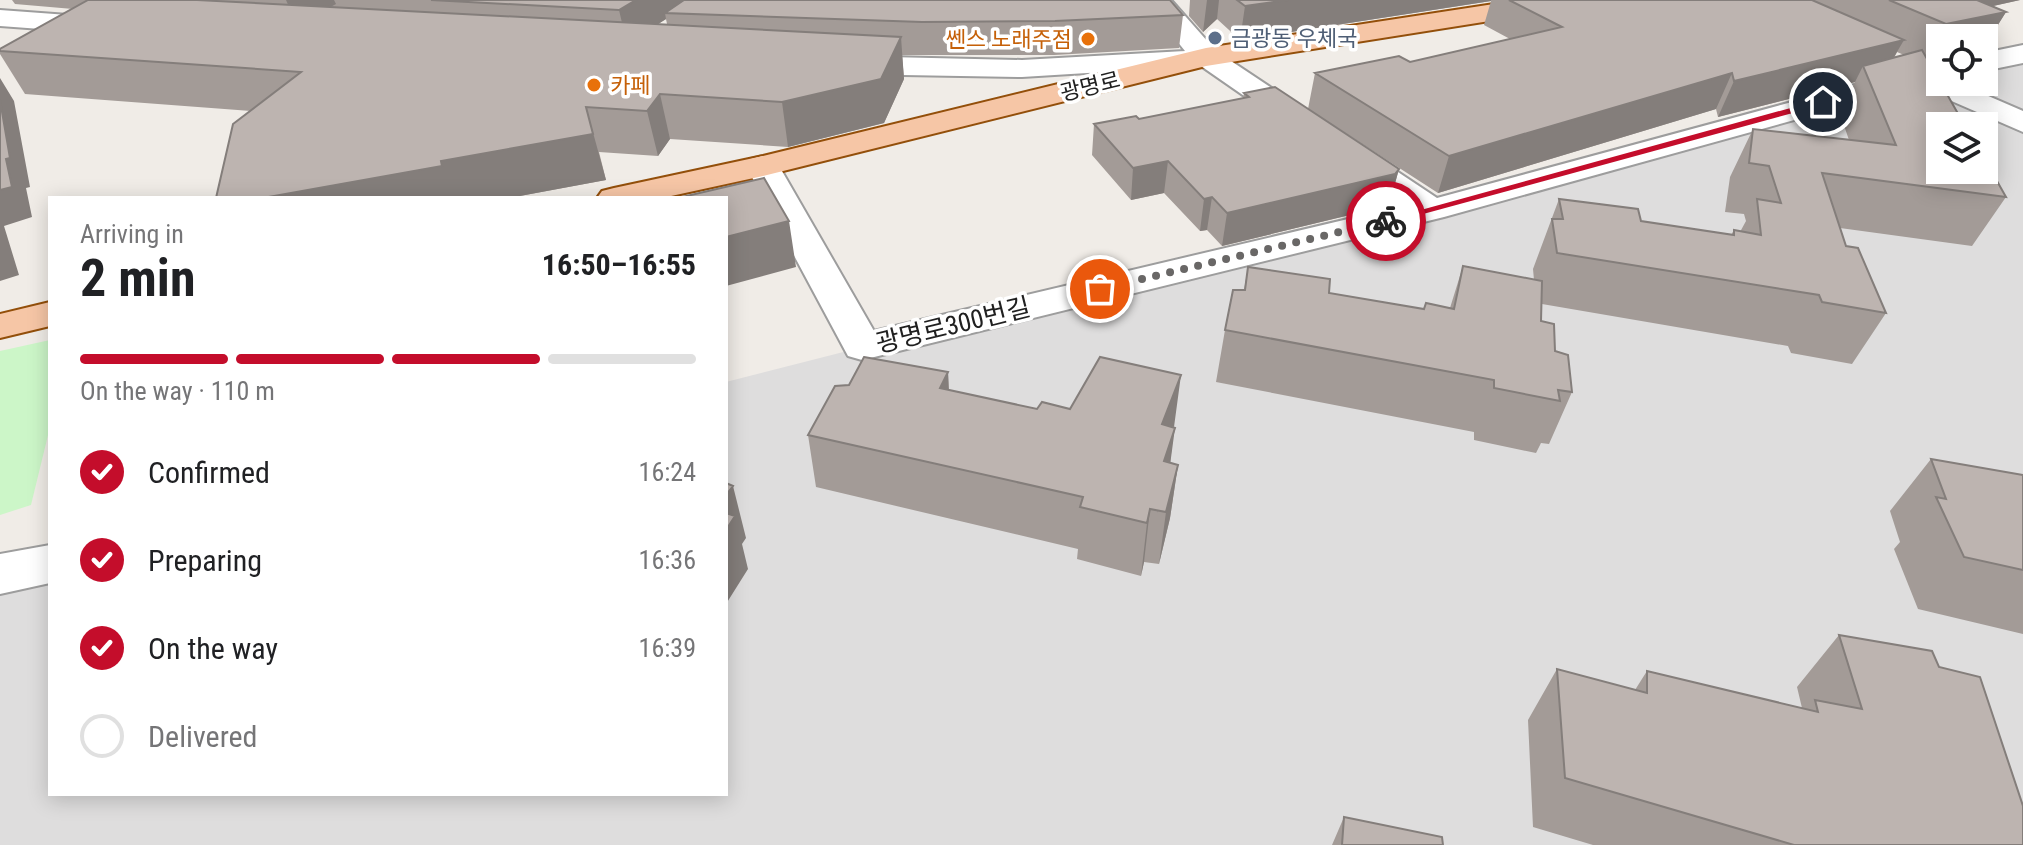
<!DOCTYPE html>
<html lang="en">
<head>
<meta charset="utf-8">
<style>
  :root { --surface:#fff; --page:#f6f6f6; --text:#202124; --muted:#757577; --line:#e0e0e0; --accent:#c40d2b }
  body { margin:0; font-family:"Roboto Condensed","Noto Sans KR",sans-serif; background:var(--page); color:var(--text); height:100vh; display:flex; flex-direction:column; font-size:30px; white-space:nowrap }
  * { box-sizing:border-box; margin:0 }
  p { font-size:26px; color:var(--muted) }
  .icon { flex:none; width:44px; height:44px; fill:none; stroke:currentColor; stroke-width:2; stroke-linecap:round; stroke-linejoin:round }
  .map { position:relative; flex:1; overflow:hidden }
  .sheet { position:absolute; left:48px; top:196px; width:680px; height:600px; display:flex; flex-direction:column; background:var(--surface); border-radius:0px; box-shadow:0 4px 20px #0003 }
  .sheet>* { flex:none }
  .controls { position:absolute; left:1926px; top:24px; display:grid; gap:16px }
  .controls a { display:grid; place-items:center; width:72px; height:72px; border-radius:0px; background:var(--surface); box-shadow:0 4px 20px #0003; font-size:40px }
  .pin { position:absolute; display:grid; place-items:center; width:68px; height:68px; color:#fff; margin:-34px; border:4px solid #fff; border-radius:50%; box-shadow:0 2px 8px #0007 }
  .courier { position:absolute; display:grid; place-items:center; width:80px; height:80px; margin:-40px; border:6px solid #c40d2b; border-radius:50%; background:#fff; color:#222; box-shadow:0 2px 10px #0007 }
  .summary em { font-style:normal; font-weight:700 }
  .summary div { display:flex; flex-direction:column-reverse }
  .summary { display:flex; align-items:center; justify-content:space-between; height:136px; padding:0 32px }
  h1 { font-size:52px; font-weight:700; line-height:60px }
  .bar { display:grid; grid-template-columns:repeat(4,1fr); gap:12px 8px; align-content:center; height:96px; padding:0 32px }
  .bar i { height:10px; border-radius:6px; background:var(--line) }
  .bar .selected { background:var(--accent) }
  .bar p { grid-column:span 4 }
  ol { padding:0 32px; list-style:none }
  li { display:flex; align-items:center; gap:24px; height:88px }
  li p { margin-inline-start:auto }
  li .icon { padding:8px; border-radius:50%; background:var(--accent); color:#fff; stroke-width:4 }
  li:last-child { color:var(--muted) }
  li i { width:44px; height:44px; border:4px solid var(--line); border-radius:50% }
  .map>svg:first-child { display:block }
</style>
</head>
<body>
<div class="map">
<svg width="2023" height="845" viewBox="0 0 2023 845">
  <rect width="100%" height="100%" fill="#f0ece7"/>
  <path fill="#dedddd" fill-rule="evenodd" d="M2023 52V845H0V571L50 558V794H726V382L1853 94 1940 82H1984V61ZM1940 126H1984V170H1940Z"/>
  <path fill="#ccf6c8" d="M50 340V427L31 505 0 515V351Z"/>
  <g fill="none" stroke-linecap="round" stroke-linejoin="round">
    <defs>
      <path id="minor" d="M1144 0H1171L1216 51 1437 198 1895 74 1892 71 1897 65 1907 62 1922 67 1940 62V82H1956L2023 111V132L1917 86 1444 217 862 360 848 356 746 166 751 159 763 156 775 159 874 331 1403 206 1201 66 1022 77 845 74 835 71 830 65 835 59 845 56 1022 60 1185 51Z
        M0 10 109 18 119 20 123 26 119 32 109 34 0 26Z
        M2023 45V63L1984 71V53Z
        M50 545V583L0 594V554Z"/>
      <path id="major" d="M1520 0H1584L1580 6 1571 8 1206 66 763 176 662 198H597L602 191 614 188 763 156 1206 48Z
        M50 302V326L0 338V314Z"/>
    </defs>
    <use href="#minor" stroke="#9d9d9d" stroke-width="4"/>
    <use href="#major" stroke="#934f0a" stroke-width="4"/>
    <use href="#minor" fill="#fff" fill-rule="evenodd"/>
    <use href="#major" fill="#f6c6a6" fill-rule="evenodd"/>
  </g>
  <path fill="#a39b97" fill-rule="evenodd" d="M12 0H1170L1183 15 1179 48 1054 55H902L904 79 884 123 788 147 670 139 658 156 599 152 606 180 509 198H216L251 111 25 94 0 54V49L73 9 15 4ZM666 19 667 24H658Z
    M1190 0H2020L1993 6 2006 12 1984 47V38H1940V60L1929 63 2006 197 1972 246 1840 228 1846 246 1886 313 1852 364 1791 353 1788 346 1542 304 1541 321 1572 392 1549 444 1541 443 1536 453 1474 440V432L1216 382 1225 330 1244 290 1248 267 1329 293 1424 309 1450 308 1463 266 1534 280 1533 269 1559 199 1641 221 1731 235 1734 230 1740 232 1746 221 1744 214 1725 212 1730 177 1753 129 1849 140 1839 111 1855 82 1718 117 1716 109 1438 193 1308 109 1315 73 1410 62 1510 39 1484 25 1491 1 1240 40 1217 19 1203 32 1189 16ZM1897 52 1904 55 1894 58Z
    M1244 93 1399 169 1390 201 1387 206 1222 246 1207 230 1200 231 1164 193 1131 200 1092 155 1094 124 1139 119 1243 98Z
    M948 372 949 390 1037 409H1070L1174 427 1170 463 1178 465 1170 518 1159 564 1144 562 1141 576 1077 559 1078 549 816 487 808 435 849 385Z
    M1931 459 2023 475V634L1918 609 1894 549 1900 542 1890 511Z
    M1839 635 2023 845H1593L1533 827 1528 720 1557 669 1635 690 1647 671 1802 708 1797 687Z
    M1344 817 1443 845H1332Z"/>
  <path fill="#847e7b" d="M286 0H334L336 4 297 25Z
    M636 0H695L665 13 666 19 627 44 619 10Z
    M1207 0H1219L1217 19 1203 32Z
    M1288 0H1491V1L1240 40 1245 6Z
    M1931 0H2020L1935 19Z
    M2006 12 1984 47V38H1940V60L1923 64 1946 24Z
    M901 37 904 79 884 123 788 147 782 102Z
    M1904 40 1884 74 1863 66 1855 82 1718 117 1734 81Z
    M1732 73 1716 109 1438 193 1449 156Z
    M0 78 14 101 30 187 26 188 32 217 4 226 19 275 0 281V190L6 159 0 100Z
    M660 94 670 139 658 156 647 111Z
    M586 107 606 180 509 198H263L441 161Z
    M1168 161 1164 193 1131 200 1133 168Z
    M1399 169 1390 201 1387 206 1222 246 1227 213Z
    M1212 197 1207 230 1200 231 1204 199Z
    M789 221 796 267 726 286V237Z
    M948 372 950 424 940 388Z
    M1181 375 1174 427 1162 424Z
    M1175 428 1168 480 1157 513 1164 461Z
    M1178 465 1170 518 1159 564 1166 512Z
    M733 486 746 538 742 544 748 569 726 604V495Z
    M1150 509 1144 562 1141 576 1147 523Z"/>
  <path fill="#bdb4b0" stroke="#847e7b" stroke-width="2" d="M88 0H197L901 37 881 79 782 102 660 94 647 111 586 107 593 134 441 161 442 166 263 198H216L233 124 301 72 0 51V49Z
    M431 0H636L619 10Z
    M684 0H1170L1183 15 1055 21 922 22 665 13Z
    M1237 0H1288L1245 6Z
    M1509 0H1812L1904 40 1734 81 1732 73 1449 156 1315 73 1399 56 1410 62 1562 27Z
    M1889 0H1977L2006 12 1946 24Z
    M1922 50 1965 126H1940V170H1984V158L2006 197 1822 173 1846 246 1858 248 1886 313 1822 302 1819 295 1557 253 1552 219H1563L1559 199 1638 209 1641 221 1734 235V230L1761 235 1757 199 1781 203 1769 166 1749 163 1753 129 1896 145 1863 66Z
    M1275 87 1399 169 1395 174 1227 213 1212 197 1204 199 1168 161 1133 168 1094 124 1136 116 1139 119 1249 97 1244 93Z
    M0 100 10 158 6 159 12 187 0 190Z
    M764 178 789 221 726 237V198H678Z
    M1463 266 1542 281 1541 321 1554 324 1555 351 1568 355 1572 392 1558 390 1560 401 1494 388V380L1225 330 1233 290H1245L1248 267 1330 279 1329 293 1424 309 1426 303 1454 309Z
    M864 357 948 372 940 388 1037 409 1042 402 1070 409 1100 357 1181 375 1162 424 1175 428 1164 461 1178 465 1166 512 1150 509 1147 523 1080 507 1083 497 808 435 835 386 849 385Z
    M1931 459 2023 475V570L1964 557 1936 497 1946 499Z
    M726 483 733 486 726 495Z
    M726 513 735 516 726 530Z
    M1839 635 1932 651 1939 667 1980 677 2023 806V845H1794L1565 778 1557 669 1647 693V671L1818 712 1815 700 1862 709Z
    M1344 817 1442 837 1443 845H1342Z"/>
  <path fill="#c40d2b" d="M1823 99 1826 104 1390 223 1381 221Z"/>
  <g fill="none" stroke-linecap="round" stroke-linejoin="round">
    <path stroke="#696766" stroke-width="8" stroke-dasharray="0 14.4" d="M1100 289 1386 221"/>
  </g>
  <circle fill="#5c6f8a" stroke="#fff" stroke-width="3" cx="1215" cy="38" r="8"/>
  <g fill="#e8710a" stroke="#fff" stroke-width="3">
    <circle cx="1088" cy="39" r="8"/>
    <circle cx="594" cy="85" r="8"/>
  </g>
  <g text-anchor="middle" stroke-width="7" stroke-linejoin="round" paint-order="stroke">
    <g font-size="22" fill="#4e5e75" stroke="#fff" text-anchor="start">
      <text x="1231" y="46">금광동 우체국</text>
    </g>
    <g font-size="22" fill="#c56008" stroke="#fff" text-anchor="end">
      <text x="1072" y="47">쎈스 노래주점</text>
      <text x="610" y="93" text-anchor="start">카페</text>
    </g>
    <g font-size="22" fill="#202020" stroke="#fff">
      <text transform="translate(1090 86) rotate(-14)" y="8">광명로</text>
    </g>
    <g font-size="26" fill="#202020" stroke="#fff">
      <text transform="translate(953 325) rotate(-14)" y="9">광명로300번길</text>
    </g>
  </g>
</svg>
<div class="controls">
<a><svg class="icon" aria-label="locate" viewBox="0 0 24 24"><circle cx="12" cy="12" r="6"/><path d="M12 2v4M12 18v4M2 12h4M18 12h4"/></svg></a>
<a><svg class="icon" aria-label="layers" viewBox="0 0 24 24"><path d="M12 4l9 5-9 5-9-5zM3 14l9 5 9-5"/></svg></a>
</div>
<div class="pin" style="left:1100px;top:289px;background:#ea580c"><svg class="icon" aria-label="bag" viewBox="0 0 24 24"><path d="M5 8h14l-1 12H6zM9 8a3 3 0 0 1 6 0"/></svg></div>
<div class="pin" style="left:1823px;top:102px;background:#1f2937"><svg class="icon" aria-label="home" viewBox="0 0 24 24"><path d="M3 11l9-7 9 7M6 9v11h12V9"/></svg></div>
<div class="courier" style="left:1386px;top:221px"><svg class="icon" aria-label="bike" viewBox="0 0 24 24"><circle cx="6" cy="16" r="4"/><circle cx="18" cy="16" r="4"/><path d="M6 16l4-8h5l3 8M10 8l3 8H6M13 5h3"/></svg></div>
<section class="sheet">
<div class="summary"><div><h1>2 min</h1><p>Arriving in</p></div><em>16:50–16:55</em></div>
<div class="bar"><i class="selected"></i><i class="selected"></i><i class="selected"></i><i></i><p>On the way · 110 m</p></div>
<ol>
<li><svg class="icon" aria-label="check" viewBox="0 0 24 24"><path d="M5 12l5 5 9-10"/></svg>Confirmed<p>16:24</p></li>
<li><svg class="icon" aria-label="check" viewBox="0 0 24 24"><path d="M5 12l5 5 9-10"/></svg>Preparing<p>16:36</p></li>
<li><svg class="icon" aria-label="check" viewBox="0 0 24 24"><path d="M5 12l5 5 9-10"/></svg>On the way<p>16:39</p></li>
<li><i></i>Delivered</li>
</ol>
</section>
</div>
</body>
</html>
